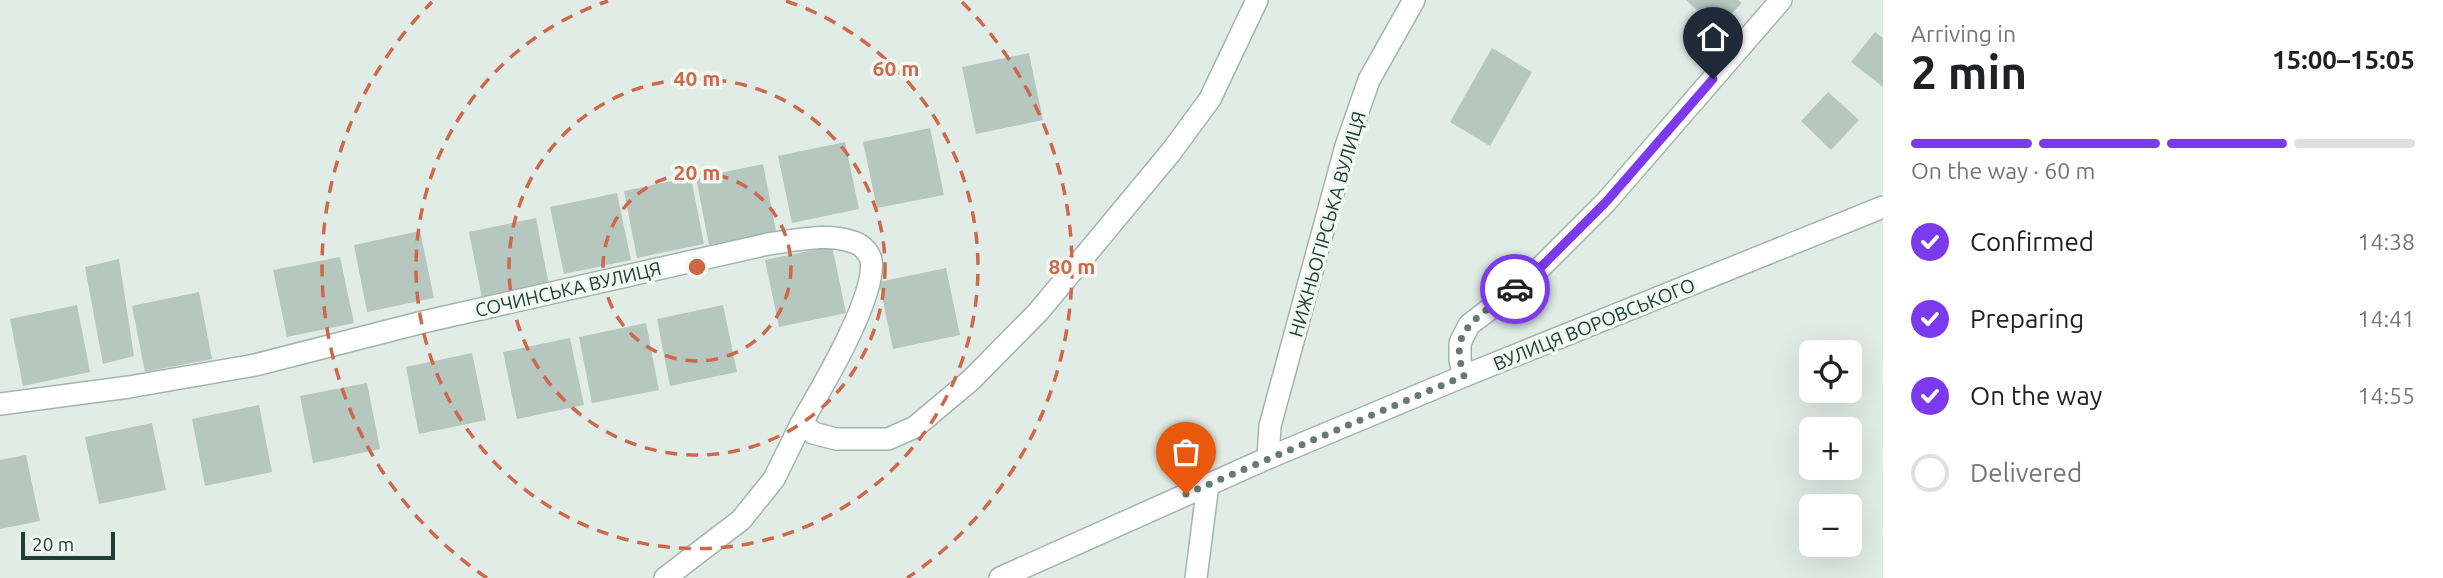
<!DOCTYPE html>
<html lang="en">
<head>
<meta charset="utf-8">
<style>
  :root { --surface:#fff; --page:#f2f2f2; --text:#202124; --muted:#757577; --line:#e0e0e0; --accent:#7c3aed }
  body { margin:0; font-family:Ubuntu,sans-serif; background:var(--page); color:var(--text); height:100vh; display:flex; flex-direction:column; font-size:26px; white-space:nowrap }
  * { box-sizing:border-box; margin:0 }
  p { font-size:23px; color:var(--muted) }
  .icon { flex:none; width:38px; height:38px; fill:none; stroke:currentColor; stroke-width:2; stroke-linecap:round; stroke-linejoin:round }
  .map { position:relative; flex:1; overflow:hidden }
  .side { display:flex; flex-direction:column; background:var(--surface); width:560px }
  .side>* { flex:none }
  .controls { position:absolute; left:1799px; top:340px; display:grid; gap:14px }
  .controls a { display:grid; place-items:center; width:63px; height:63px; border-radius:10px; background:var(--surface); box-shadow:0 7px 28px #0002; font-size:35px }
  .scale { position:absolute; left:21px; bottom:18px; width:94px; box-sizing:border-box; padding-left:7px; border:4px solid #203e35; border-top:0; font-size:19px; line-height:24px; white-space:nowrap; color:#203e35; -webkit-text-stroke:5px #f2f9f5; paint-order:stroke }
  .pin { position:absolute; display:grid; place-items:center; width:60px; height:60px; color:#fff; margin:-72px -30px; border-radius:50% 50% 50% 0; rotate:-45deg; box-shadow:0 0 7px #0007 }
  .pin .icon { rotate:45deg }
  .courier { position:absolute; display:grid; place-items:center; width:70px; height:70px; margin:-35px; border:5px solid #7c3aed; border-radius:50%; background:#fff; color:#222; box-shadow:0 2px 9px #0007 }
  .overview em { font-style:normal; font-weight:700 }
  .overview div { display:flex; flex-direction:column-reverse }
  .overview { display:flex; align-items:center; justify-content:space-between; height:119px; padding:0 28px }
  h1 { font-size:46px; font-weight:700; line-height:52px }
  .bar { display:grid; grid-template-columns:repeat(4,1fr); gap:10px 7px; align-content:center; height:84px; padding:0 28px }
  .bar i { height:9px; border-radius:5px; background:var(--line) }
  .bar .active { background:var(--accent) }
  .bar p { grid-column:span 4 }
  ol { padding:0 28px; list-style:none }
  li { display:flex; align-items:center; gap:21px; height:77px }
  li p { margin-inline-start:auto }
  li .icon { padding:7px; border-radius:50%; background:var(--accent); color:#fff; stroke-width:4 }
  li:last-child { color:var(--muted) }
  li i { width:38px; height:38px; border:4px solid var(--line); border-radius:50% }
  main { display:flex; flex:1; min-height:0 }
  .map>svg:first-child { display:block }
</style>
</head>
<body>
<main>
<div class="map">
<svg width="1883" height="578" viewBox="0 0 1883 578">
  <rect width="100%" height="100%" fill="#e1ece7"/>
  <path fill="#b6c7c0" d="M1686 0H1738L1742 3 1717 29Z
    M1875 32 1883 38V87L1851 62Z
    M1492 48 1532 72 1490 146 1450 122Z
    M1029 53 1043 120 976 134 962 67Z
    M1828 92 1859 120 1831 150 1801 121Z
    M930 128 944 195 877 208 863 142Z
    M845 142 859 209 792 223 778 156Z
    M763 164 776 231 709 245 696 178Z
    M691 177 704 244 637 258 624 191Z
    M617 193 631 260 564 274 550 207Z
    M536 218 549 285 482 298 469 232Z
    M420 231 434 298 367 312 354 245Z
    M832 246 846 313 779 327 765 260Z
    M340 257 354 323 287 337 273 270Z
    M119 259 134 356 103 364 85 267Z
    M946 268 960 335 893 349 879 282Z
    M199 292 212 359 145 372 132 306Z
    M77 305 90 372 23 386 10 319Z
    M723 305 737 372 670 386 657 319Z
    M646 323 659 390 592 403 579 337Z
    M570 338 584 405 517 419 503 352Z
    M472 353 486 420 419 434 406 367Z
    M367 383 380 449 313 463 300 396Z
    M259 405 272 472 205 486 192 419Z
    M152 423 166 490 99 504 85 437Z
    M26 455 40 521 0 529V460Z"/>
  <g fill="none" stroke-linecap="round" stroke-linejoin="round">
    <defs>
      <path id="minor" d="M1464 376 1460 360V343L1469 325 1530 278 1606 202 1781 0
        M0 404 129 387 255 365 423 322 768 244C794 241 827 232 853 242 861 244 869 252 871 260 877 296 821 389 802 422L813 433 836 439H888L915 427 971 380 1039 311 1171 152 1210 99 1257 0
        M1268 458 1270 426 1346 146 1369 80 1414 0
        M665 578 741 520 774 479 802 422
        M1000 578 1268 458 1464 376 1883 207
        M1196 578 1208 484"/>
    </defs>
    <use href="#minor" stroke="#a3b4ae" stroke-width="24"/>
    <use href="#minor" stroke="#fff" stroke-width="21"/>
  </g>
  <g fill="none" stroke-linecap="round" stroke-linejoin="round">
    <path stroke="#647b73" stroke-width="7" stroke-dasharray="0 12.6" d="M1186 494 1464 376C1461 366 1458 354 1460 343 1466 319 1497 304 1515 289"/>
    <path stroke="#7c3aed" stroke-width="9" d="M1515 289 1530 278 1606 202 1713 79"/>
  </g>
  <g fill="none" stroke="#ce684b" stroke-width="3.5" stroke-dasharray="12 9">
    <circle cx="697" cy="267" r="94"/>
    <circle cx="697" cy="267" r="188"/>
    <path d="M786 1A281 281 0 1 1 608 1"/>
    <path d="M487 578A375 375 0 0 1 432 2M962 2A375 375 0 0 1 907 578"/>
  </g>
  <g text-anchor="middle" stroke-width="7" stroke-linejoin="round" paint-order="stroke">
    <g font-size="19" fill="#203e35" stroke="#f2f9f5">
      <text transform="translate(1327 224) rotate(-74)" y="7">НИЖНЬОГІРСЬКА ВУЛИЦЯ</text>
      <text transform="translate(568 289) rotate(-13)" y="7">СОЧИНСЬКА ВУЛИЦЯ</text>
      <text transform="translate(1594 324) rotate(-22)" y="7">ВУЛИЦЯ ВОРОВСЬКОГО</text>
    </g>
  </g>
  <circle cx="697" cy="267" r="10" fill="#ce684b" stroke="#f2f9f5" stroke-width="3.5"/>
  <g font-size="21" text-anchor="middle" font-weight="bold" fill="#ce684b" stroke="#f2f9f5" stroke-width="7" stroke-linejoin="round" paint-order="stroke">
    <text x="896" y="76">60 m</text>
    <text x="697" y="86">40 m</text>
    <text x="697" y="180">20 m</text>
    <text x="1072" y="274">80 m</text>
  </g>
</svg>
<div class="controls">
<a><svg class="icon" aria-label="locate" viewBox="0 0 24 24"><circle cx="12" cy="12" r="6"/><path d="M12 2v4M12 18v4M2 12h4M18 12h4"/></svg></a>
<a>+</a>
<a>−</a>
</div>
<div class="scale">20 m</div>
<div class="pin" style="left:1186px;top:494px;background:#ea580c"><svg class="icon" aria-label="bag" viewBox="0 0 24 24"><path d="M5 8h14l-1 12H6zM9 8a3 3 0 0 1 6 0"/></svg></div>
<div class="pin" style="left:1713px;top:79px;background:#1f2937"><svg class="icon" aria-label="home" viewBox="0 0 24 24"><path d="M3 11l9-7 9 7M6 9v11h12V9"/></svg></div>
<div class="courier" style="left:1515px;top:289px"><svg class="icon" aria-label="car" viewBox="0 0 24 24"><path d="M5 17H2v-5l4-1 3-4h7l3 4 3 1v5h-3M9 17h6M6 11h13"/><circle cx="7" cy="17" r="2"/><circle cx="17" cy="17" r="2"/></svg></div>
</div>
<section class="side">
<div class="overview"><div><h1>2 min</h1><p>Arriving in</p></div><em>15:00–15:05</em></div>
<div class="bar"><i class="active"></i><i class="active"></i><i class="active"></i><i></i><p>On the way · 60 m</p></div>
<ol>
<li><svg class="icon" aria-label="check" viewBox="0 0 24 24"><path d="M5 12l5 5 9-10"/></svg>Confirmed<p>14:38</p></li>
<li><svg class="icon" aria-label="check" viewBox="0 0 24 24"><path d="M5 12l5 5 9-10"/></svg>Preparing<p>14:41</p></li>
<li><svg class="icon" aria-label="check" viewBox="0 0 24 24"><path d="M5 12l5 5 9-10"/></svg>On the way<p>14:55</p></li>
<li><i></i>Delivered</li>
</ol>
</section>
</main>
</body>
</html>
